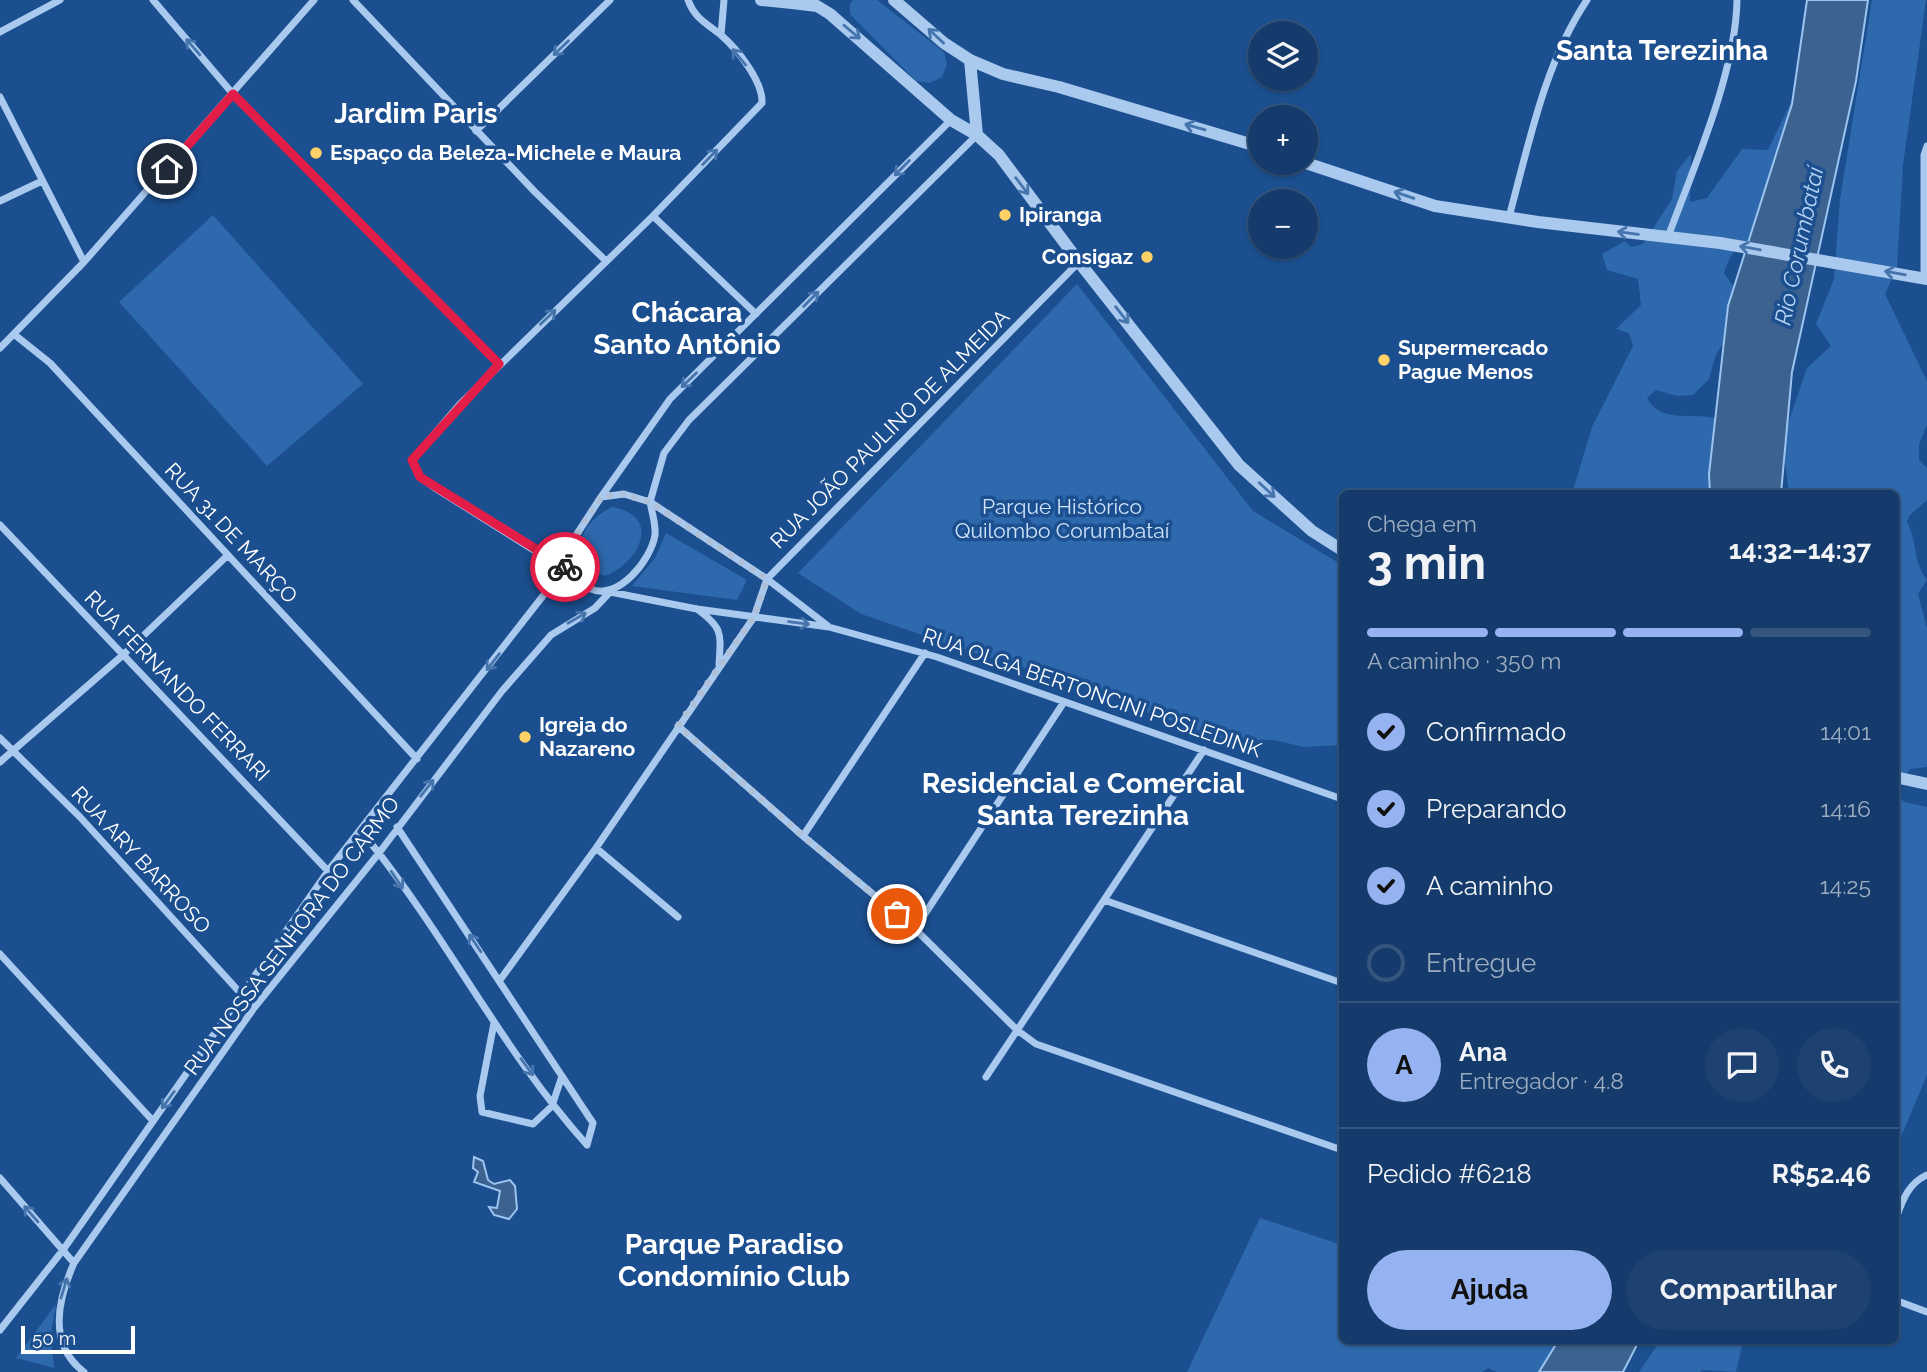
<!DOCTYPE html>
<html lang="pt">
<head>
<meta charset="utf-8">
<style>
  :root { --surface:#143b6b; --page:#1d4271; --text:#f1f3f6; --muted:#9dadc1; --line:#33557e; --accent:#95b2f1 }
  body { margin:0; font-family:Raleway,sans-serif; background:var(--page); color:var(--text); height:100vh; display:flex; flex-direction:column; font-size:26px; white-space:nowrap }
  * { box-sizing:border-box; margin:0 }
  p { font-size:23px; color:var(--muted) }
  .icon { flex:none; width:38px; height:38px; fill:none; stroke:currentColor; stroke-width:2; stroke-linecap:round; stroke-linejoin:round }
  .map { position:relative; flex:1; overflow:hidden }
  .panel { position:absolute; left:1339px; top:490px; width:560px; height:854px; display:flex; flex-direction:column; background:var(--surface); border-radius:10px; box-shadow:0 2px 5px #0004,0 0 0 2px var(--line) }
  .panel>* { flex:none }
  .buttons { position:absolute; left:1248px; top:21px; display:grid; gap:14px }
  .buttons a { display:grid; place-items:center; width:70px; height:70px; border-radius:50%; background:var(--surface); box-shadow:0 2px 5px #0004,0 0 0 2px var(--line); font-size:35px }
  .scale { position:absolute; left:21px; bottom:18px; width:114px; box-sizing:border-box; padding-left:7px; border:4px solid #fff; border-top:0; font-size:19px; line-height:24px; white-space:nowrap; color:#fff; -webkit-text-stroke:5px #1b4f8f; paint-order:stroke }
  .pin { position:absolute; display:grid; place-items:center; width:60px; height:60px; color:#fff; margin:-30px; border:4px solid #fff; border-radius:50%; box-shadow:0 2px 7px #0007 }
  .courier { position:absolute; display:grid; place-items:center; width:70px; height:70px; margin:-35px; border:5px solid #e11d48; border-radius:50%; background:#fff; color:#222; box-shadow:0 2px 9px #0007 }
  .summary em { font-style:normal; font-weight:700 }
  .summary div { display:flex; flex-direction:column-reverse }
  .summary { display:flex; align-items:center; justify-content:space-between; height:119px; padding:0 28px }
  h1 { font-size:46px; font-weight:700; line-height:52px }
  .bar { display:grid; grid-template-columns:repeat(4,1fr); gap:10px 7px; align-content:center; height:84px; padding:0 28px }
  .bar i { height:9px; border-radius:5px; background:var(--line) }
  .bar .current { background:var(--accent) }
  .bar p { grid-column:span 4 }
  .line { display:flex; align-items:center; gap:18px; padding:0 28px; border-top:2px solid var(--line) }
  .line div { flex:1 }
  .round { display:grid; place-items:center; flex:none; width:74px; height:74px; border-radius:37px; background:var(--page) }
  ol { padding:0 28px; list-style:none }
  li { display:flex; align-items:center; gap:21px; height:77px }
  li p { margin-inline-start:auto }
  li .icon { padding:7px; border-radius:50%; background:var(--accent); color:#111; stroke-width:4 }
  li:last-child { color:var(--muted) }
  li i { width:38px; height:38px; border:4px solid var(--line); border-radius:50% }
  .button { display:flex; gap:14px; margin-top:auto; padding:14px 28px }
  .button a { flex:1; height:80px; border-radius:42px; background:var(--accent); color:#111; font-size:28px; font-weight:700; line-height:80px; text-align:center }
  .button a+a { background:var(--page); color:var(--text) }
  .map>svg:first-child { display:block }
</style>
</head>
<body>
<div class="map">
<svg width="1927" height="1372" viewBox="0 0 1927 1372">
  <rect width="100%" height="100%" fill="#1b4f8f"/>
  <path fill="#2e69ad" d="M853 0H877L944 52 947 64 942 77 930 83 916 81 850 14V4Z
    M1872 0H1926L1903 165 1897 268 1885 294 1927 381V425L1919 444V460L1927 468V500L1909 516 1907 522C1918 542 1912 560 1927 580L1918 594 1927 628V767L1910 769 1895 789V494L1789 493 1782 441 1807 368 1831 346 1816 324 1834 279 1840 199Z
    M1821 40 1760 235C1737 246 1732 249 1724 273L1737 292 1728 337 1716 354 1709 379 1693 395 1677 396 1656 390 1647 398C1661 425 1695 411 1717 419L1726 493 1572 494 1592 427 1633 346 1629 333 1616 329 1641 305 1638 279 1607 270 1602 254 1625 241 1631 247 1643 244 1672 199 1677 171 1691 154 1690 202 1707 198 1742 149 1768 150Z
    M213 215 363 384 267 466 119 302Z
    M1077 284 1253 511 1342 565V745L1304 747 1274 740H1226L1146 712 1133 701 969 651 861 614 798 573Z
    M612 507C664 516 638 564 605 576 563 561 580 522 612 507Z
    M666 533 747 580 737 600 632 586 655 558Z
    M1895 792 1904 802 1927 807V1075L1895 1151Z
    M1260 1218 1342 1245V1340L1582 1341 1566 1372H1497L1488 1368 1482 1372H1187Z
    M56 1304 51 1334 54 1368 16 1358Z
    M1660 1341V1340L1743 1341 1736 1372 1703 1370 1700 1372H1639Z"/>
  <path fill="#3c6290" stroke="#9cc4f0" stroke-width="2" d="M1807 0H1868L1856 81 1792 372 1781 493 1710 494 1709 474 1728 306 1792 104Z
    M474 1157 483 1161 488 1180 494 1184 510 1180 515 1186 517 1209 509 1219 494 1215 489 1207 497 1208 500 1191 474 1182 478 1172 473 1168Z
    M1558 1341V1340L1639 1341 1623 1372H1539Z"/>
  <g fill="none" stroke-linecap="round" stroke-linejoin="round">
    <path stroke="#a9c9ee" stroke-width="7" d="M153 0 233 94 499 364
      M353 0 535 192 606 261
      M0 32 60 0
      M721 35 724 0
      M0 97 84 262
      M476 131 610 0
      M0 201 42 181
      M653 216 756 314
      M1509 217C1529 144 1544 64 1587 0
      M1668 237C1693 169 1736 72 1737 0
      M1924 279V155L1927 146
      M15 335 50 363 417 759
      M0 348 84 262 314 0
      M624 494 650 502C652 512 656 525 655 535 651 560 618 601 591 589 581 584 573 575 564 569L573 540 601 497Z
      M601 497 670 399 951 120
      M0 525 328 871
      M697 609C723 628 721 633 719 664
      M828 626 767 579 650 502 664 453 689 420 977 135
      M678 726 803 836 915 929 1017 1030 1036 1044 1342 1150
      M0 738 80 817 254 1008
      M0 762 123 655 228 555
      M367 821 370 842C448 939 504 1053 587 1145
      M397 827 593 1123 587 1145
      M803 836 925 653
      M596 848 678 917
      M1104 900 1342 983
      M915 929 1064 702
      M0 954 153 1121
      M500 980 596 848 754 617 767 579 1079 262
      M494 1023 480 1096 482 1112 533 1124 552 1106 562 1076
      M986 1077 1204 750
      M0 1178 74 1263
      M1895 1221C1902 1202 1907 1184 1927 1175
      M1895 1300 1927 1312
      M0 1330 63 1250 328 871 564 569 435 488 420 477 412 460 460 404 653 216 762 103C763 81 737 49 721 35 706 23 695 19 688 0
      M84 1372C47 1344 58 1299 74 1263L254 1008 379 853 502 691 551 635 595 608 610 592 697 609 829 627 937 657 1342 799"/>
    <path stroke="#a9c9ee" stroke-width="12" d="M761 0 792 3 795 0
      M894 0 944 43 970 60 1003 74 1059 87 1260 147
      M792 3 817 6 830 14 951 120 977 135 999 155 1079 262 1239 465 1312 531 1342 550
      M970 60 977 135
      M1306 163 1435 206 1538 222 1720 243 1927 279
      M1895 777 1927 784"/>
  </g>
  <defs><path id="oneway-shaft" d="M-6 0H5M1.5-3L5.5 0L1.5 3" fill="none" stroke-width="1.6" stroke-linecap="round" stroke-linejoin="round" transform="scale(1.75)"/></defs>
  <g stroke="#4674ac">
    <use href="#oneway-shaft" transform="translate(852 32) rotate(40)"/>
    <use href="#oneway-shaft" transform="translate(936 36) rotate(-137)"/>
    <use href="#oneway-shaft" transform="translate(193 47) rotate(-131)"/>
    <use href="#oneway-shaft" transform="translate(561 48) rotate(136)"/>
    <use href="#oneway-shaft" transform="translate(739 57) rotate(-130)"/>
    <use href="#oneway-shaft" transform="translate(1195 127) rotate(-164)"/>
    <use href="#oneway-shaft" transform="translate(710 157) rotate(-46)"/>
    <use href="#oneway-shaft" transform="translate(902 168) rotate(135)"/>
    <use href="#oneway-shaft" transform="translate(1022 186) rotate(53)"/>
    <use href="#oneway-shaft" transform="translate(1404 195) rotate(-161)"/>
    <use href="#oneway-shaft" transform="translate(1628 233) rotate(-173)"/>
    <use href="#oneway-shaft" transform="translate(1750 248) rotate(-170)"/>
    <use href="#oneway-shaft" transform="translate(1895 273) rotate(-170)"/>
    <use href="#oneway-shaft" transform="translate(811 299) rotate(-45)"/>
    <use href="#oneway-shaft" transform="translate(1122 315) rotate(52)"/>
    <use href="#oneway-shaft" transform="translate(548 317) rotate(-44)"/>
    <use href="#oneway-shaft" transform="translate(689 380) rotate(136)"/>
    <use href="#oneway-shaft" transform="translate(1267 490) rotate(43)"/>
    <use href="#oneway-shaft" transform="translate(577 618) rotate(-30)"/>
    <use href="#oneway-shaft" transform="translate(799 623) rotate(7)"/>
    <use href="#oneway-shaft" transform="translate(493 662) rotate(128)"/>
    <use href="#oneway-shaft" transform="translate(427 788) rotate(-52)"/>
    <use href="#oneway-shaft" transform="translate(397 880) rotate(56)"/>
    <use href="#oneway-shaft" transform="translate(475 943) rotate(-124)"/>
    <use href="#oneway-shaft" transform="translate(527 1067) rotate(54)"/>
    <use href="#oneway-shaft" transform="translate(168 1100) rotate(126)"/>
    <use href="#oneway-shaft" transform="translate(31 1214) rotate(-131)"/>
    <use href="#oneway-shaft" transform="translate(64 1288) rotate(-73)"/>
  </g>
  <g fill="none" stroke-linecap="round" stroke-linejoin="round">
    <path stroke="#afc1d8" stroke-width="7" stroke-dasharray="0 12.6" d="M565 567 573 540 601 497 624 494 650 502 767 579 754 617 678 726 803 836 897 914"/>
    <path stroke="#e11d48" stroke-width="9" d="M167 169 233 94 499 364 412 460 420 477 565 567"/>
  </g>
  <g fill="#ffd166" stroke="#1b4f8f" stroke-width="2.5">
    <circle cx="316" cy="153" r="7"/>
    <circle cx="1005" cy="215" r="7"/>
    <circle cx="1147" cy="257" r="7"/>
    <circle cx="1384" cy="360" r="7"/>
    <circle cx="525" cy="737" r="7"/>
  </g>
  <g text-anchor="middle" stroke-width="7" stroke-linejoin="round" paint-order="stroke">
    <g font-size="21" font-weight="bold" fill="#fff" stroke="#1b4f8f" text-anchor="start">
      <text x="330" y="160">Espaço da Beleza-Michele e Maura</text>
      <text x="1019" y="222">Ipiranga</text>
      <text x="1133" y="264" text-anchor="end">Consigaz</text>
      <text x="1398" y="355">Supermercado<tspan x="1398" dy="24">Pague Menos</tspan></text>
      <text x="539" y="732">Igreja do<tspan x="539" dy="24">Nazareno</tspan></text>
    </g>
    <g font-size="21" fill="#fff" stroke="#1b4f8f">
      <text transform="translate(890 429) rotate(-45)" y="7">RUA JOÃO PAULINO DE ALMEIDA</text>
      <text transform="translate(231 533) rotate(47)" y="7">RUA 31 DE MARÇO</text>
      <text transform="translate(177 686) rotate(46)" y="7">RUA FERNANDO FERRARI</text>
      <text transform="translate(1092 693) rotate(19)" y="7">RUA OLGA BERTONCINI POSLEDINK</text>
      <text transform="translate(141 860) rotate(47)" y="7">RUA ARY BARROSO</text>
      <text transform="translate(292 936) rotate(-53)" y="7">RUA NOSSA SENHORA DO CARMO</text>
    </g>
    <g font-size="21" fill="#cfe3fa" stroke="#1b4f8f">
      <text x="1062" y="514">Parque Histórico<tspan x="1062" dy="24">Quilombo Corumbataí</tspan></text>
    </g>
    <g font-size="23" font-style="italic" fill="#b5d3f5" stroke="#1b4f8f">
      <text transform="translate(1799 246) rotate(-78)" y="8">Rio Corumbataí</text>
    </g>
    <g font-size="28" font-weight="bold" fill="#fff" stroke="#1b4f8f">
      <text x="1662" y="60">Santa Terezinha</text>
      <text x="416" y="123">Jardim Paris</text>
      <text x="687" y="322">Chácara<tspan x="687" dy="32">Santo Antônio</tspan></text>
      <text x="1083" y="793">Residencial e Comercial<tspan x="1083" dy="32">Santa Terezinha</tspan></text>
      <text x="734" y="1254">Parque Paradiso<tspan x="734" dy="32">Condomínio Club</tspan></text>
    </g>
  </g>
</svg>
<div class="buttons">
<a><svg class="icon" aria-label="layers" viewBox="0 0 24 24"><path d="M12 4l9 5-9 5-9-5zM3 14l9 5 9-5"/></svg></a>
<a>+</a>
<a>−</a>
</div>
<div class="scale">50 m</div>
<div class="pin" style="left:897px;top:914px;background:#ea580c"><svg class="icon" aria-label="bag" viewBox="0 0 24 24"><path d="M5 8h14l-1 12H6zM9 8a3 3 0 0 1 6 0"/></svg></div>
<div class="pin" style="left:167px;top:169px;background:#1f2937"><svg class="icon" aria-label="home" viewBox="0 0 24 24"><path d="M3 11l9-7 9 7M6 9v11h12V9"/></svg></div>
<div class="courier" style="left:565px;top:567px"><svg class="icon" aria-label="bike" viewBox="0 0 24 24"><circle cx="6" cy="16" r="4"/><circle cx="18" cy="16" r="4"/><path d="M6 16l4-8h5l3 8M10 8l3 8H6M13 5h3"/></svg></div>
<section class="panel">
<div class="summary"><div><h1>3 min</h1><p>Chega em</p></div><em>14:32–14:37</em></div>
<div class="bar"><i class="current"></i><i class="current"></i><i class="current"></i><i></i><p>A caminho · 350 m</p></div>
<ol>
<li><svg class="icon" aria-label="check" viewBox="0 0 24 24"><path d="M5 12l5 5 9-10"/></svg>Confirmado<p>14:01</p></li>
<li><svg class="icon" aria-label="check" viewBox="0 0 24 24"><path d="M5 12l5 5 9-10"/></svg>Preparando<p>14:16</p></li>
<li><svg class="icon" aria-label="check" viewBox="0 0 24 24"><path d="M5 12l5 5 9-10"/></svg>A caminho<p>14:25</p></li>
<li><i></i>Entregue</li>
</ol>
<div class="line" style="height:126px"><b class="round" style="background:var(--accent);color:#111">A</b><div><b>Ana</b><p>Entregador · 4.8</p></div><a class="round"><svg class="icon" aria-label="chat" viewBox="0 0 24 24"><path d="M4 5h16v11H9l-5 4z"/></svg></a><a class="round"><svg class="icon" aria-label="phone" viewBox="0 0 24 24"><path d="M5 4h4l2 5-3 2q2 4 5 5l2-3 5 2v4C11 20 4 13 5 4z"/></svg></a></div>
<div class="line" style="height:91px"><div>Pedido #6218</div><b>R$52.46</b></div>
<div class="button"><a>Ajuda</a><a>Compartilhar</a></div>
</section>
</div>
</body>
</html>
